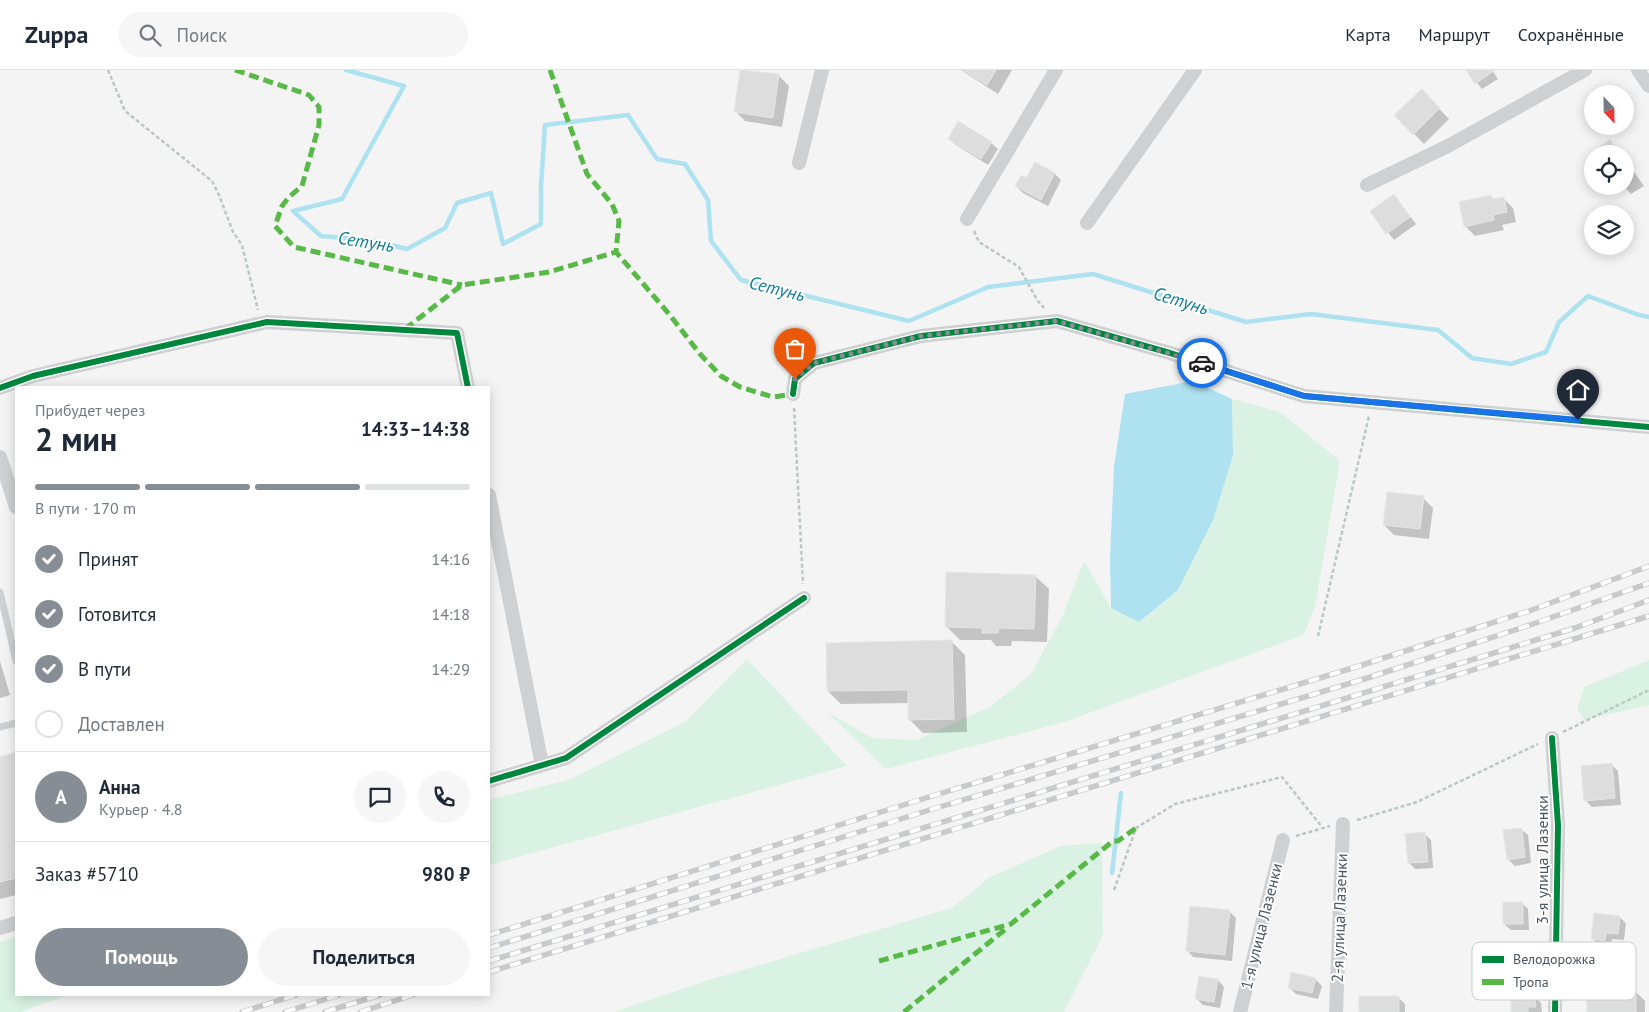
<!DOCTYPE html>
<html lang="ru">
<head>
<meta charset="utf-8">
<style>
  :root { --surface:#fff; --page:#f6f6f7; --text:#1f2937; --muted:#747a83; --line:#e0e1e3; --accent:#868d94 }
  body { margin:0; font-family:"PT Sans",sans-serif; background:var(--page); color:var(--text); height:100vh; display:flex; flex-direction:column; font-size:19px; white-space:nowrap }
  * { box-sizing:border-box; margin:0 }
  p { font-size:16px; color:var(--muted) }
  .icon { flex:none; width:28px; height:28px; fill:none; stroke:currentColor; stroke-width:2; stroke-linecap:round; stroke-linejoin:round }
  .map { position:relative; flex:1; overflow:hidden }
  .side { position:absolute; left:15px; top:316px; width:475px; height:610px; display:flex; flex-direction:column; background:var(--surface); border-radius:0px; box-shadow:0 2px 12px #0003 }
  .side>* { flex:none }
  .needle { width:32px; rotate:158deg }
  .fabs { position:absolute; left:1584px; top:15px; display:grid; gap:10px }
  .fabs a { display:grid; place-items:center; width:50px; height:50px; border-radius:50%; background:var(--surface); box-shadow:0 2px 12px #0003; font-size:25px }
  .pin { position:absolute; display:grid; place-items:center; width:42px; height:42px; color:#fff; margin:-51px -21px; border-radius:50% 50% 50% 0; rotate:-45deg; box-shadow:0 0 5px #0007 }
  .pin .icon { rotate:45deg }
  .courier { position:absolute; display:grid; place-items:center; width:50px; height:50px; margin:-25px; border:4px solid #1a73e8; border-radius:50%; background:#fff; color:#222; box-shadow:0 1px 6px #0007 }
  .summary em { font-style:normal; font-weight:600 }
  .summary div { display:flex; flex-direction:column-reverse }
  .summary { display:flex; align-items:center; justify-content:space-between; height:85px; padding:0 20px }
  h1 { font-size:32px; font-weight:600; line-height:38px }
  .bar { display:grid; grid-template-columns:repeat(4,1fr); gap:8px 5px; align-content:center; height:60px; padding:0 20px }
  .bar i { height:6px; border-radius:4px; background:var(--line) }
  .bar .current { background:var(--accent) }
  .bar p { grid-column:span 4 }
  .line { display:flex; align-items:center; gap:12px; padding:0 20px; border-top:1px solid var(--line) }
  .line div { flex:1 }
  .round { display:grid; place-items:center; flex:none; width:52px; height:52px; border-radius:26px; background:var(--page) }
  ol { padding:0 20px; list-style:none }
  li { display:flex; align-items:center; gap:15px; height:55px }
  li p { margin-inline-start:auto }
  li .icon { padding:5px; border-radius:50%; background:var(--accent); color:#fff; stroke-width:4 }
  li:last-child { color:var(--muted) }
  li i { width:28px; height:28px; border:2px solid var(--line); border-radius:50% }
  .action { display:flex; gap:10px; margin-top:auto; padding:10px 20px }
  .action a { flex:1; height:58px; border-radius:30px; background:var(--accent); color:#fff; font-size:20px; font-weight:600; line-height:58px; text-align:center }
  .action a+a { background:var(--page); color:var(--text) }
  header { display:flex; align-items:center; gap:30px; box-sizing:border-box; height:70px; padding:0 25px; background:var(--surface); border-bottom:1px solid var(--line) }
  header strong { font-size:24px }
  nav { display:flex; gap:28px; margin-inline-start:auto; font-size:18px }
  .search { width:350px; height:45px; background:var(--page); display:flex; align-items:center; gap:12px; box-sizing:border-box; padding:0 18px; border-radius:28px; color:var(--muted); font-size:19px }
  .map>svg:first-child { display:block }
</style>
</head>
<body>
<header>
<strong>Zuppa</strong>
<div class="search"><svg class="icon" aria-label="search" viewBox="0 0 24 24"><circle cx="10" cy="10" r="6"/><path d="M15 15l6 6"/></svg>Поиск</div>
<nav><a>Карта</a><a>Маршрут</a><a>Сохранённые</a></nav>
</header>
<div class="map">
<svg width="1649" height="942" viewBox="0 0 1649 942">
  <rect width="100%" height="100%" fill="#f4f4f4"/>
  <path fill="#d9f2e3" d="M1232 329 1280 342 1340 391 1315 536 1304 565 1064 652 886 699 827 642 872 668 916 670 990 637 1031 604 1063 545 1084 491 1111 538 1140 552 1178 520 1233 385Z
    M747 589 847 696 489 795V730L571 709 685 652Z
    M1649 590V635L1585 650 1577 639 1584 617Z
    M1102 773 1103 865 1064 942H614L709 910 952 838 990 807 1061 776Z
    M16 867V925H67L21 942H0V872Z"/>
  <path fill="#aee2f0" d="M1193 311 1232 329 1233 385 1213 450 1178 520 1139 552 1111 538 1110 488 1114 397 1125 324Z"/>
  <path fill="#0003" d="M742 0 779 6 789 16 782 57 745 51 735 41Z
    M961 0H1012L998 24Z
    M1467 0H1492L1498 9 1482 19Z
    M1421 20 1449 49 1424 74 1396 45Z
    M949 68 991 73 998 79 988 95 956 75Z
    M1625 89 1644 116 1631 124 1624 116H1625Z
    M1036 94 1055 104 1061 110 1048 136 1023 123 1016 116 1027 110Z
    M1394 125 1416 154 1394 170 1371 141Z
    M1491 127 1495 130 1503 128 1513 138 1516 152 1502 155 1504 160 1475 166 1465 156Z
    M1423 428 1433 438 1429 469 1394 465 1384 455Z
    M1035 506 1049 519 1047 572 1012 571 1011 576H996L991 570H960L946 556Z
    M952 572 965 585 967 662 923 663 909 649V633L841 634 828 621Z
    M0 591 10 625 0 628Z
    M16 684V825L0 829V688Z
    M1611 694 1618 701 1621 735 1592 737 1586 731Z
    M1521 759 1528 765 1531 793 1515 796 1508 789Z
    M1425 764 1431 770 1433 798 1415 799 1409 793Z
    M1522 833 1528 839 1529 860H1511L1504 854Z
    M1229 841 1236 848 1232 891 1193 887 1187 880Z
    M1619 847 1626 853 1624 870 1612 869 1611 876 1599 875 1593 869Z
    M1315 909 1322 916 1318 929 1296 924 1289 917Z
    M1218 910 1224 917 1220 938 1203 935 1196 928Z
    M1635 921 1645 931V942H1588Z
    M1535 927 1541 933 1542 942H1512Z
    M1399 928 1405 934V942H1360Z"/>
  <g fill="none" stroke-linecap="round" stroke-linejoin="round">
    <path stroke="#aee2f0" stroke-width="4.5" d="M346 0 404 16 342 129 293 141 321 166 371 170 407 179 445 158 457 133 491 123 503 174 541 154V116L545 55 628 45 657 89 685 94 708 130 711 171 741 210 909 251 988 217 1093 204 1246 252 1311 244 1438 260 1472 288 1511 294 1546 282 1559 252 1588 226 1639 245 1649 247
      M1112 803 1121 723"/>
  </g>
  <path fill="#ddddde" stroke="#e5e6e7" d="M740 0 779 4 773 48 734 42Z
    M963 0H996L987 15Z
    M1466 0H1495L1475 14Z
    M1422 19 1440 38 1413 65 1394 45Z
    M958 51 992 72 981 89 948 69Z
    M1610 69 1620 84H1590Z
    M1035 92 1055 103 1041 130 1015 116 1021 105 1026 108Z
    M1394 124 1410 147 1386 164 1370 141Z
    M1491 125 1492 129 1504 127 1507 142 1493 145 1494 150 1464 157 1459 132Z
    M1387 422 1424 426 1420 459 1383 455Z
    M946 502 1036 505 1034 559 999 558 998 563H982V558L945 557Z
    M952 570 954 649 908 650V620L827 621 826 573Z
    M16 682V808L0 812V687Z
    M1612 693 1615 728 1584 731 1581 696Z
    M1522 758 1525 787 1507 790 1503 760Z
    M1425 762 1428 792 1408 793 1405 764Z
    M1503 832H1523V854H1503Z
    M1190 836 1230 840 1225 885 1186 881Z
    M1594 843 1620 846 1618 864 1606 863 1605 871 1591 869Z
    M1291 902 1316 908 1312 923 1288 918Z
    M1199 906 1218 909 1214 932 1195 929Z
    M1636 920V942H1587L1586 921Z
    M1359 926H1399V942H1359Z
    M1511 926H1535L1536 937H1528V942H1511Z"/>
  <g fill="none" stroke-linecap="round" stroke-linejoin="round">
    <path stroke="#bcc7c4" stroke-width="2.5" stroke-dasharray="4 2.5" stroke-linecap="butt" d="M108 0 125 41 212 111 219 125 233 162 242 175 258 240
      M974 161 979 172 1019 197 1037 230 1044 238
      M794 338 803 514
      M1318 566 1369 346
      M1563 662 1649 620
      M1357 750 1417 732 1538 674
      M1296 766 1330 756
      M1114 820 1136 758 1175 734 1282 707 1322 757"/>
    <path stroke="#ced0d2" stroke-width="7" d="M0 522 16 591
      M0 657 16 653"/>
    <path stroke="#ced0d2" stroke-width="14" d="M1638 0 1649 16
      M799 93 822 0
      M1367 115 1448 76 1585 0
      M967 149 1056 0
      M1087 153 1195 0
      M0 318 33 306 267 252 457 263 468 318
      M793 324 795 309 814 293 921 266 1057 251 1170 283 1304 326 1649 357
      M0 387 16 437
      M489 425 542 695
      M1552 668 1558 755 1555 942
      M489 711 566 688 804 528
      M0 858 16 853
      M1240 942 1283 770
      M1336 942 1343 754"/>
    <defs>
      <path id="rail" d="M489 865 919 730 1359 596 1529 541 1649 496
        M489 878 923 742 1361 610 1533 554 1649 513
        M489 891 1575 558 1649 530
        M489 902 1649 546
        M242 942 296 925
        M285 942 339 925
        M325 942 380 925
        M360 942 413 925"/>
    </defs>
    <use href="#rail" stroke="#c9cacc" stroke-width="5.5"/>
    <use href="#rail" stroke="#fff" stroke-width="4" stroke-dasharray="11" stroke-linecap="butt"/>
    <path stroke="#58b947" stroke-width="5" stroke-dasharray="10 5" stroke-linecap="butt" d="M235 0 309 25 319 37V55L302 116 289 127 282 136 275 156 294 177 462 215
      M550 0 587 104 612 134 619 151 616 182 669 244 700 284 721 306 740 317 773 327 793 324
      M405 259 462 215 549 202 616 182
      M879 891 1011 854 1113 771H1118L1136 758
      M904 942 1008 857"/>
    <defs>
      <path id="cycleway" d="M0 318 33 306 267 252 457 263 468 318
        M793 324 795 309 814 293 921 266 1057 251 1170 283 1304 326 1649 357
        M1552 668 1558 755 1555 942
        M489 711 566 688 804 528"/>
    </defs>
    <use href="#cycleway" stroke="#fff" stroke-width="9"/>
    <use href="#cycleway" stroke="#00873e" stroke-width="6"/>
  </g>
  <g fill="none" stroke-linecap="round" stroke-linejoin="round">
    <path stroke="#868d94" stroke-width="5" stroke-dasharray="0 9" d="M795 309 814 293 921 266 1057 251 1202 293"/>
    <path stroke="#1a73e8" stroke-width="6" d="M1202 293 1304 326 1578 350"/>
  </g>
  <g text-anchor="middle" stroke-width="4" stroke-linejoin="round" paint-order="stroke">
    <g font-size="16" fill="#4a5661" stroke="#fff">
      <text transform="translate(1542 790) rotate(-90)" y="6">3-я улица Лазенки</text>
      <text transform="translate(1339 848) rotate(-88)" y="6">2-я улица Лазенки</text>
      <text transform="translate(1261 856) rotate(-76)" y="6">1-я улица Лазенки</text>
    </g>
    <g font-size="18" font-style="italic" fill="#0c7c9b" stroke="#fff">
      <text transform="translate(366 172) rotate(9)" y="6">Сетунь</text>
      <text transform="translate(777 219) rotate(14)" y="6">Сетунь</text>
      <text transform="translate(1181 231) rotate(17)" y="6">Сетунь</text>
    </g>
  </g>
  <rect x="1472" y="872" width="164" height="58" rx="8" fill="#fff" stroke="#c9ccd0" stroke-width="1"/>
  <rect x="1482" y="886" width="22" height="7" fill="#00873e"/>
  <rect x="1482" y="909" width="22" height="6" fill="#58b947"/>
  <g font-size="14" fill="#4a5661">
    <text x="1513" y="894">Велодорожка</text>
    <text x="1513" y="917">Тропа</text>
  </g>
</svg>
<div class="fabs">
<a><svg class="needle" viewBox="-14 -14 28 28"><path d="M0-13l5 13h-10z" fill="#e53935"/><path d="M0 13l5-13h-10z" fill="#747a83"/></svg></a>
<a><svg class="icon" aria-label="locate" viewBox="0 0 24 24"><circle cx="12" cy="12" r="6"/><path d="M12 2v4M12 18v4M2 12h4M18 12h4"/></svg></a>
<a><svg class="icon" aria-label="layers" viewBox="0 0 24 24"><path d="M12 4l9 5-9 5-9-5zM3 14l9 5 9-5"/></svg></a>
</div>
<div class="pin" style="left:795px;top:309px;background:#ea580c"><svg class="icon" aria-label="bag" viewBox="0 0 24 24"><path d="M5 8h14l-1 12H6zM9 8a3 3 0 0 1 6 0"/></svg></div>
<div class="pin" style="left:1578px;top:350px;background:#1f2937"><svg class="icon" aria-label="home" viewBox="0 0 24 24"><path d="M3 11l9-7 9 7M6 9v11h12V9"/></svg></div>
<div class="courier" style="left:1202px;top:293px"><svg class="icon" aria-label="car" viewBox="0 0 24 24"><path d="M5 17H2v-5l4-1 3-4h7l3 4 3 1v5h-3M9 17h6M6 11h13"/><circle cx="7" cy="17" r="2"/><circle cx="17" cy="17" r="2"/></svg></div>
<section class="side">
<div class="summary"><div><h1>2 мин</h1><p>Прибудет через</p></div><em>14:33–14:38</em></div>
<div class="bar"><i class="current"></i><i class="current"></i><i class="current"></i><i></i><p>В пути · 170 m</p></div>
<ol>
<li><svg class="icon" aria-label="check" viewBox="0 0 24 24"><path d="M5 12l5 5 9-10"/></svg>Принят<p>14:16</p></li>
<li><svg class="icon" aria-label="check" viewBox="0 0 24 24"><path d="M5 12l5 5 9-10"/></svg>Готовится<p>14:18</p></li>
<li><svg class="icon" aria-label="check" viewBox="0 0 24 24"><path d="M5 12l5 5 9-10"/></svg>В пути<p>14:29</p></li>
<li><i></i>Доставлен</li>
</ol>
<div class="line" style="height:90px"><b class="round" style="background:var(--accent);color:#fff">А</b><div><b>Анна</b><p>Курьер · 4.8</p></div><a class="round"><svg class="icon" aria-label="chat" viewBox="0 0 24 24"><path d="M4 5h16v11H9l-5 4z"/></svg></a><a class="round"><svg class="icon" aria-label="phone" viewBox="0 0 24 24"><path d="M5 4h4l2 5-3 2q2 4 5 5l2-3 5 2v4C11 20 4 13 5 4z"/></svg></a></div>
<div class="line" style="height:65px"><div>Заказ #5710</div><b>980 ₽</b></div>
<div class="action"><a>Помощь</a><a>Поделиться</a></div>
</section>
</div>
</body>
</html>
